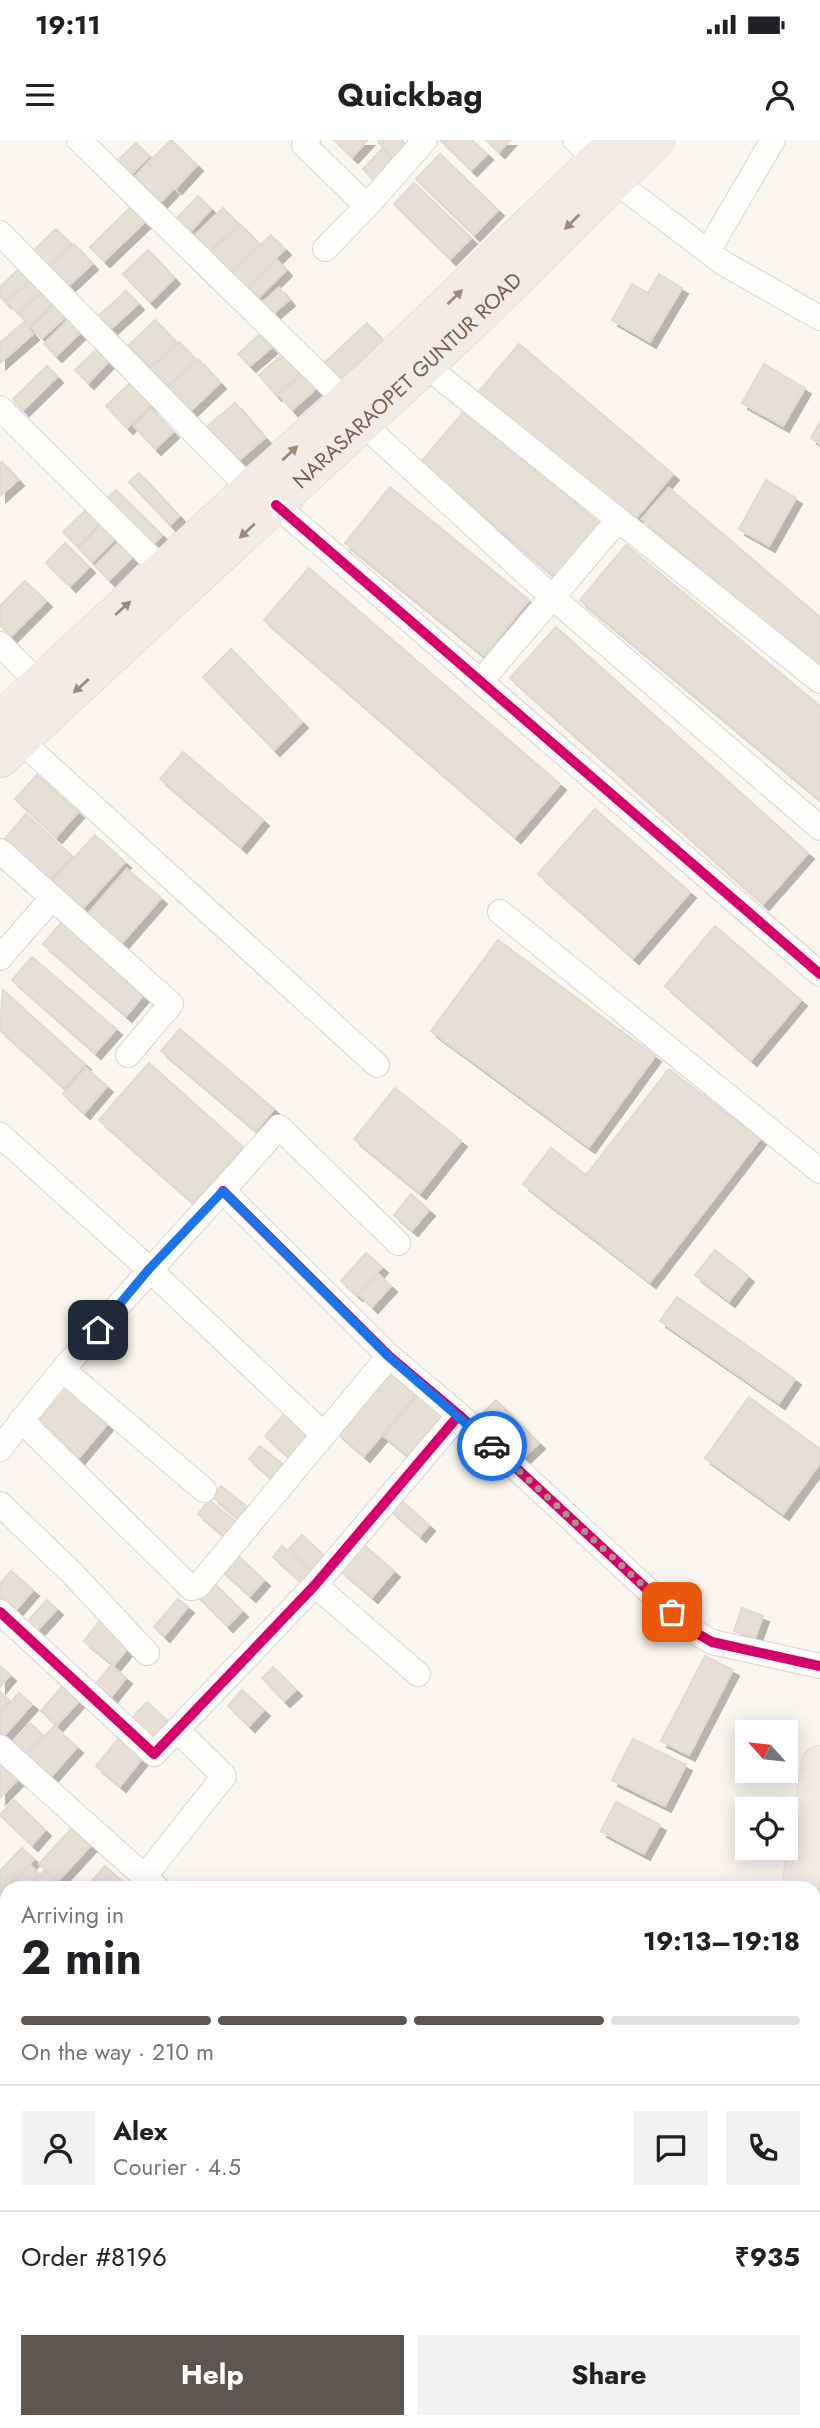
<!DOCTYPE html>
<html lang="en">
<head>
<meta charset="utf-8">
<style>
  :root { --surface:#fff; --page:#f2f2f2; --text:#202124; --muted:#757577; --line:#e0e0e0; --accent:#5c5550 }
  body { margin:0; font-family:Jost,sans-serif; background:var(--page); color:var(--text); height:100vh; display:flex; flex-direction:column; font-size:26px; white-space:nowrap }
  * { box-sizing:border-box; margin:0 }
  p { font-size:23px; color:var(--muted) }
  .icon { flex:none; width:38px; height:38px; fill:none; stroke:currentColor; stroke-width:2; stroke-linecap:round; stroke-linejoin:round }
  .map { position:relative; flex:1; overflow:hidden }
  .side { position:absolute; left:0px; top:1741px; width:821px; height:548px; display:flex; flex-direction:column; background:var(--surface); border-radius:21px 21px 0 0; box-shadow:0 4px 18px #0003 }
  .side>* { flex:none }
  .needle { width:46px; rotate:297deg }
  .buttons { position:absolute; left:735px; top:1580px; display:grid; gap:14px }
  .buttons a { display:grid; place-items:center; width:63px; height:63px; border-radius:0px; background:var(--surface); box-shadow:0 4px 18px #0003; font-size:35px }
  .pin { position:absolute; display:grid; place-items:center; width:60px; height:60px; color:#fff; margin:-30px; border-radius:14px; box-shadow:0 4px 10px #0006 }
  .courier { position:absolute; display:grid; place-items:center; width:70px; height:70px; margin:-35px; border:5px solid #1a73e8; border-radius:50%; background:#fff; color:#222; box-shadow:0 2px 9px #0007 }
  .headline em { font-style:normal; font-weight:700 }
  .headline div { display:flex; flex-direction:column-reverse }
  .headline { display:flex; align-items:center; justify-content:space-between; height:119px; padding:0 21px }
  h1 { font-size:46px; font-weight:700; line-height:52px }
  .bar { display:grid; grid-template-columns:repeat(4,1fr); gap:10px 7px; align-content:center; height:84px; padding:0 21px }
  .bar i { height:9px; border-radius:5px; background:var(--line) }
  .bar .selected { background:var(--accent) }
  .bar p { grid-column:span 4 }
  .line { display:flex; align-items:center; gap:18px; padding:0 21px; border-top:2px solid var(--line) }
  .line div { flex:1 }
  .round { display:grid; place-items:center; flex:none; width:74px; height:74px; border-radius:0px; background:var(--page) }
  .cta { display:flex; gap:14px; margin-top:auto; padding:14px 21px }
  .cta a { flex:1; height:80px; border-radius:0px; background:var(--accent); color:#fff; font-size:28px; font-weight:700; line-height:80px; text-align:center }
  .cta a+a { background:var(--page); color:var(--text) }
  .status { display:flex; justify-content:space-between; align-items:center; height:49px; padding:0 35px; background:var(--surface); direction:ltr }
  .status svg { height:19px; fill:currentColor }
  header { display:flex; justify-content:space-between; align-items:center; height:91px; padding:0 21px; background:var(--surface); font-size:32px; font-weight:700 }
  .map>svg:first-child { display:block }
</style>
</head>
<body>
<div class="status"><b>19:11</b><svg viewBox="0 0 49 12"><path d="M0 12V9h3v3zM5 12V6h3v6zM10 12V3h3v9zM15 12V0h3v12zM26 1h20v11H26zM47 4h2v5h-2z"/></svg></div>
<header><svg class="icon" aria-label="menu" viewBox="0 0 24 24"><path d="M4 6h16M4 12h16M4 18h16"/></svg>Quickbag<svg class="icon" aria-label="person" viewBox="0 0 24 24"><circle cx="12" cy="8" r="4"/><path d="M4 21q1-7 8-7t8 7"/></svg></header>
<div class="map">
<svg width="820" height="2288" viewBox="0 0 820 2288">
  <defs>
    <pattern id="water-waves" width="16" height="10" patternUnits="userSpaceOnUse" patternTransform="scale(1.75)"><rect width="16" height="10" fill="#d0e7ea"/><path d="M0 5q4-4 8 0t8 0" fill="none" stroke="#aebec0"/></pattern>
    <filter id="shadow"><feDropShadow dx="6" dy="6" stdDeviation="0" flood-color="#0004"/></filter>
  </defs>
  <rect width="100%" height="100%" fill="#f9f6ef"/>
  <path fill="url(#water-waves)" d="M213 2282H662L661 2288H219Z"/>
  <path fill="#e6dfd6" stroke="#e2dad1" stroke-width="2" filter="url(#shadow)" d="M171 0 197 25 176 48 149 22Z
    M334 0H368L352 17Z
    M380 0H401L409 8 397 21 378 2Z
    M440 0H472L487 14 471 30Z
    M486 0H510L499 12Z
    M136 3 149 16 125 41 111 27Z
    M382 9 397 24 378 44 363 29Z
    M440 14 498 70 474 95 416 39Z
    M147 24 173 49 155 68 129 43Z
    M414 43 471 98 450 119 394 64Z
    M198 56 211 69 189 93 175 80Z
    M136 62 150 77 104 121 90 107Z
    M223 68 238 84 209 111 195 95Z
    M240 84 259 104 226 135 208 115Z
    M56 89 71 104 45 130 30 114Z
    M271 95 285 109 242 151 228 137Z
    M74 104 92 124 63 151 45 132Z
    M148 110 174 138 150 162 123 134Z
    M277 120 286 130 259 157 249 147Z
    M21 127 31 139 5 162 0 156V147Z
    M659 134 682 148 650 202 612 180 632 144 648 153Z
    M33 138 43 150 18 173 7 162Z
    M279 148 289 160 269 177 259 165Z
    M45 150 55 162 30 185 19 174Z
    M126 151 138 164 105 194 93 181Z
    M57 163 68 175 42 198 32 187Z
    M69 179 81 192 56 216 44 204Z
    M155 180 176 202 150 227 129 205Z
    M24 182 33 194 0 223V203Z
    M367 183 387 205 343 246 323 224Z
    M259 195 271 208 250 226 238 214Z
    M179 202 196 220 166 247 150 229Z
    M519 204 673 334 630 385 476 255Z
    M98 208 110 220 88 243 75 230Z
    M284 213 302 232 276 255 259 235Z
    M198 219 220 243 187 274 165 250Z
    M764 224 805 248 783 286 742 263Z
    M47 226 57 237 23 270 13 259Z
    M305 232 318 247 292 270 279 255Z
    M130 243 151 265 127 288 106 266Z
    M235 263 265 298 232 326 203 290Z
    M151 269 173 292 155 309 134 286Z
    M466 269 601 385 556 438 421 322Z
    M820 282V304L811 298Z
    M2 322 18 340 0 356V323Z
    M139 333 179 376 170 385 129 342Z
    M766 340 796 358 769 406 739 389Z
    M390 347 529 460 484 516 345 403Z
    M669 348 820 477V530L642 379Z
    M116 350 162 395 149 409 102 364Z
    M86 370 99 384 77 406 63 392Z
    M102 385 115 399 92 422 79 408Z
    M65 403 89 427 70 446 46 423Z
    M118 403 132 417 109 440 95 426Z
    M626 405 820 566V660L580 460Z
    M309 428 560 644 515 697 264 480Z
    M25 441 46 461 11 496 0 485V466Z
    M556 487 808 713 763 764 510 538Z
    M231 509 302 582 274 610 203 537Z
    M183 612 263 680 241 707 160 639Z
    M37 635 78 672 56 697 15 659Z
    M595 669 690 752 633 818 538 734Z
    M26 674 72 716 48 742 3 701Z
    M95 695 125 722 82 769 52 742Z
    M127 729 161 758 121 804 87 775Z
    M62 782 145 853 126 876 43 804Z
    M715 786 801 860 751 920 665 846Z
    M498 800 655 916 589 1007 431 891Z
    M32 817 116 889 95 913 12 840Z
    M3 850 85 924 64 948 0 890Z
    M180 889 274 969 256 991 161 911Z
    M149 923 243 1007 193 1063 99 980Z
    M86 928 107 946 84 973 63 954Z
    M669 929 760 999 650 1142 523 1044 551 1008 586 1035Z
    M395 948 461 1001 420 1053 354 999Z
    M411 1054 429 1070 412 1090 394 1075Z
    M715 1110 748 1136 729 1161 695 1135Z
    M366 1113 382 1127 357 1155 341 1141Z
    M378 1134 391 1146 372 1167 359 1155Z
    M677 1157 795 1239 779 1263 660 1181Z
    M389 1231 416 1254 364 1316 337 1293Z
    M67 1248 108 1283 77 1320 36 1285Z
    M418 1255 446 1279 412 1319 384 1296Z
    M749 1257 820 1309V1323L783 1374 705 1318Z
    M496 1260 539 1303 519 1322 477 1279Z
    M285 1273 313 1298 293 1321 265 1296Z
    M260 1306 286 1327 274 1341 249 1319Z
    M221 1346 251 1370 242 1381 213 1357Z
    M209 1360 239 1384 228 1399 198 1374Z
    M401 1360 429 1385 420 1396 391 1371Z
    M302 1395 329 1420 317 1434 289 1409Z
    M363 1404 394 1431 372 1457 340 1430Z
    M282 1406 312 1432 303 1443 273 1417Z
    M235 1413 264 1440 250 1456 220 1429Z
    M11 1431 33 1450 15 1471 0 1457V1444Z
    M213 1442 242 1471 227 1486 198 1457Z
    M178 1459 188 1467 164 1496 154 1487Z
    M47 1460 57 1469 33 1495 23 1486Z
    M742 1468 763 1476 755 1498 734 1491Z
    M101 1479 131 1504 114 1525 84 1501Z
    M705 1516 733 1530 689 1615 661 1601Z
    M111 1525 126 1538 107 1562 92 1549Z
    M0 1526 10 1535 0 1547Z
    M273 1527 296 1550 284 1561 262 1538Z
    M68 1540 85 1554 57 1585 41 1571Z
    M242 1550 264 1570 249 1586 228 1566Z
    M0 1552 10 1561 0 1572Z
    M19 1553 32 1564 0 1600V1574Z
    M147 1562 169 1582 149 1605 126 1584Z
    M30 1583 43 1595 22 1619 9 1607Z
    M54 1586 77 1607 49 1639 25 1618Z
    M122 1594 146 1614 120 1646 96 1626Z
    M633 1599 686 1625 665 1666 612 1640Z
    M6 1622 21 1636 0 1658V1628Z
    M14 1660 45 1690 32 1705 0 1675Z
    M616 1662 660 1685 644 1714 601 1691Z
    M72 1688 91 1705 58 1741 39 1724Z
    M22 1708 34 1719 0 1755V1731Z
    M30 1725 39 1734 26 1748H9Z
    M105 1726 122 1741 116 1748H86Z
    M44 1731 62 1748H28Z
    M7 1794V1854L1 1861 0 1801Z
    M0 1886 7 1893V1927L0 1921Z"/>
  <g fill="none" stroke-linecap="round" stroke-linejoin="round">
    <defs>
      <path id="minor" d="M79 0 346 261
        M308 0 304 5 367 66 325 109
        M575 0 597 20
        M615 41 723 123 820 178
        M367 66 425 0
        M0 93 250 349
        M708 111 773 0
        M425 225 820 541
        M0 268 164 431
        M363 284 551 456 820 688
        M276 365 820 834
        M0 504 39 544
        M482 540 617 381
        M21 601 377 925
        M0 711 171 864 128 915
        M500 772 820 1031
        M0 818 52 758
        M0 995 149 1129 324 1295
        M223 1051 389 1216 459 1275 691 1490 712 1502 820 1526
        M63 1230 204 1350
        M21 1280 191 1448 198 1446 389 1216
        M0 1309C85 1195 186 1094 279 987L398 1103
        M0 1364 72 1433 147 1513
        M315 1445 418 1534
        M0 1472 154 1614 315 1445 459 1275
        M0 1607 157 1748
        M145 1736 224 1636 177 1590
        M0 1797 7 1789
        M0 1965 7 1957
        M814 1986 820 1991
        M0 2033 7 2059
        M0 2231 7 2237
        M0 2274 7 2266
        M49 2282 54 2288
        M101 2288 106 2282"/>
      <g id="highway">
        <path d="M0 580 376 233 618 0"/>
        <path id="s1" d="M0 619 476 178 656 0"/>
        <path d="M800 1748 820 1624"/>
        <path d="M814 1859 820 1815"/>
        <path d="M728 2288 729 2282"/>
      </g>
    </defs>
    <use href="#minor" stroke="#d9d3cd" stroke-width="26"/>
    <use href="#highway" stroke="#dad2cb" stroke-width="38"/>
    <use href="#minor" stroke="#fefefd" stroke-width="24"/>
    <use href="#highway" stroke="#f2ebe6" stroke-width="37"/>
    <defs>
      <path id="cycleway" d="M276 365 820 834
        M223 1051 389 1216 459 1275 691 1490 712 1502 820 1526
        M0 1472 154 1614 315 1445 459 1275"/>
    </defs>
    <use href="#cycleway" stroke="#fffbf2" stroke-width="15"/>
    <use href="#cycleway" stroke="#d6006c" stroke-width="10"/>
  </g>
  <defs><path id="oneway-solid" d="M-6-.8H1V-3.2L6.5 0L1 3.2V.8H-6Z" transform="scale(1.75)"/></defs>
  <g fill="#9e897a">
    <use href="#oneway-solid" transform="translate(572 82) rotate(135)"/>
    <use href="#oneway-solid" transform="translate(455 157) rotate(-44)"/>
    <use href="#oneway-solid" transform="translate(290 313) rotate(-43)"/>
    <use href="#oneway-solid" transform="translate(247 391) rotate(137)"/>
    <use href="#oneway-solid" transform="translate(123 468) rotate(-42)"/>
    <use href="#oneway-solid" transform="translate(81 546) rotate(138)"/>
  </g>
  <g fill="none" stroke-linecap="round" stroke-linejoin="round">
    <path stroke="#a69485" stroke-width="7" stroke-dasharray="0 12.6" d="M492 1306 672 1472"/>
    <path stroke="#1a73e8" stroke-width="9" d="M98 1190 149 1129 223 1051 388 1216 492 1306"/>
  </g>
  <g text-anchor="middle" stroke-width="6" stroke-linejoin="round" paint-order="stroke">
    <g font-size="21" fill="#7a5f4c" stroke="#fffbf2">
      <text dy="7" stroke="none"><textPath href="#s1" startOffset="556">NARASARAOPET GUNTUR ROAD</textPath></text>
    </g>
  </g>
</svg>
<div class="buttons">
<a><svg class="needle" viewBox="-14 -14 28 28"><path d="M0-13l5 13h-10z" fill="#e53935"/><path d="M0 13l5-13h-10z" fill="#757577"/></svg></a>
<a><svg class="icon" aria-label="locate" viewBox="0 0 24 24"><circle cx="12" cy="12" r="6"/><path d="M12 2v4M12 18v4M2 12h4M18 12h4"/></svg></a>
</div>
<div class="pin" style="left:672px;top:1472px;background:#ea580c"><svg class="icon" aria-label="bag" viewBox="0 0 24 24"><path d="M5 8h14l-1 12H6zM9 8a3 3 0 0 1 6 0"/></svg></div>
<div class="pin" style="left:98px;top:1190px;background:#1f2937"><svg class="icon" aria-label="home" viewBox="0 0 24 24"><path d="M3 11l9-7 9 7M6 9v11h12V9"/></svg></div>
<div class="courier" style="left:492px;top:1306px"><svg class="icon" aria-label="car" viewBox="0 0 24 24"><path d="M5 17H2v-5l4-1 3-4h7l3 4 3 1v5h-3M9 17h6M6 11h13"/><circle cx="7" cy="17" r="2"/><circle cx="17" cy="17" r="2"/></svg></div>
<section class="side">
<div class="headline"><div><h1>2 min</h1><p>Arriving in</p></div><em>19:13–19:18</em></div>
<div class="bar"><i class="selected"></i><i class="selected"></i><i class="selected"></i><i></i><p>On the way · 210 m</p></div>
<div class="line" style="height:126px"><a class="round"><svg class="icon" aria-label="person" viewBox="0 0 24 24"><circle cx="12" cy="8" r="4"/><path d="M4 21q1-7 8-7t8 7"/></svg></a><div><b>Alex</b><p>Courier · 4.5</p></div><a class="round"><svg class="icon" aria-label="chat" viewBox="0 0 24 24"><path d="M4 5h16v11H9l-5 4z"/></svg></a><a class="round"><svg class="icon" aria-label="phone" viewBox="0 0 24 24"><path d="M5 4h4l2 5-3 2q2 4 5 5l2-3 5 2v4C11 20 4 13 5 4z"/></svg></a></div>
<div class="line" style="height:91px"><div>Order #8196</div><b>₹935</b></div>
<div class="cta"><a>Help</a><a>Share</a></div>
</section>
</div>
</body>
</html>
